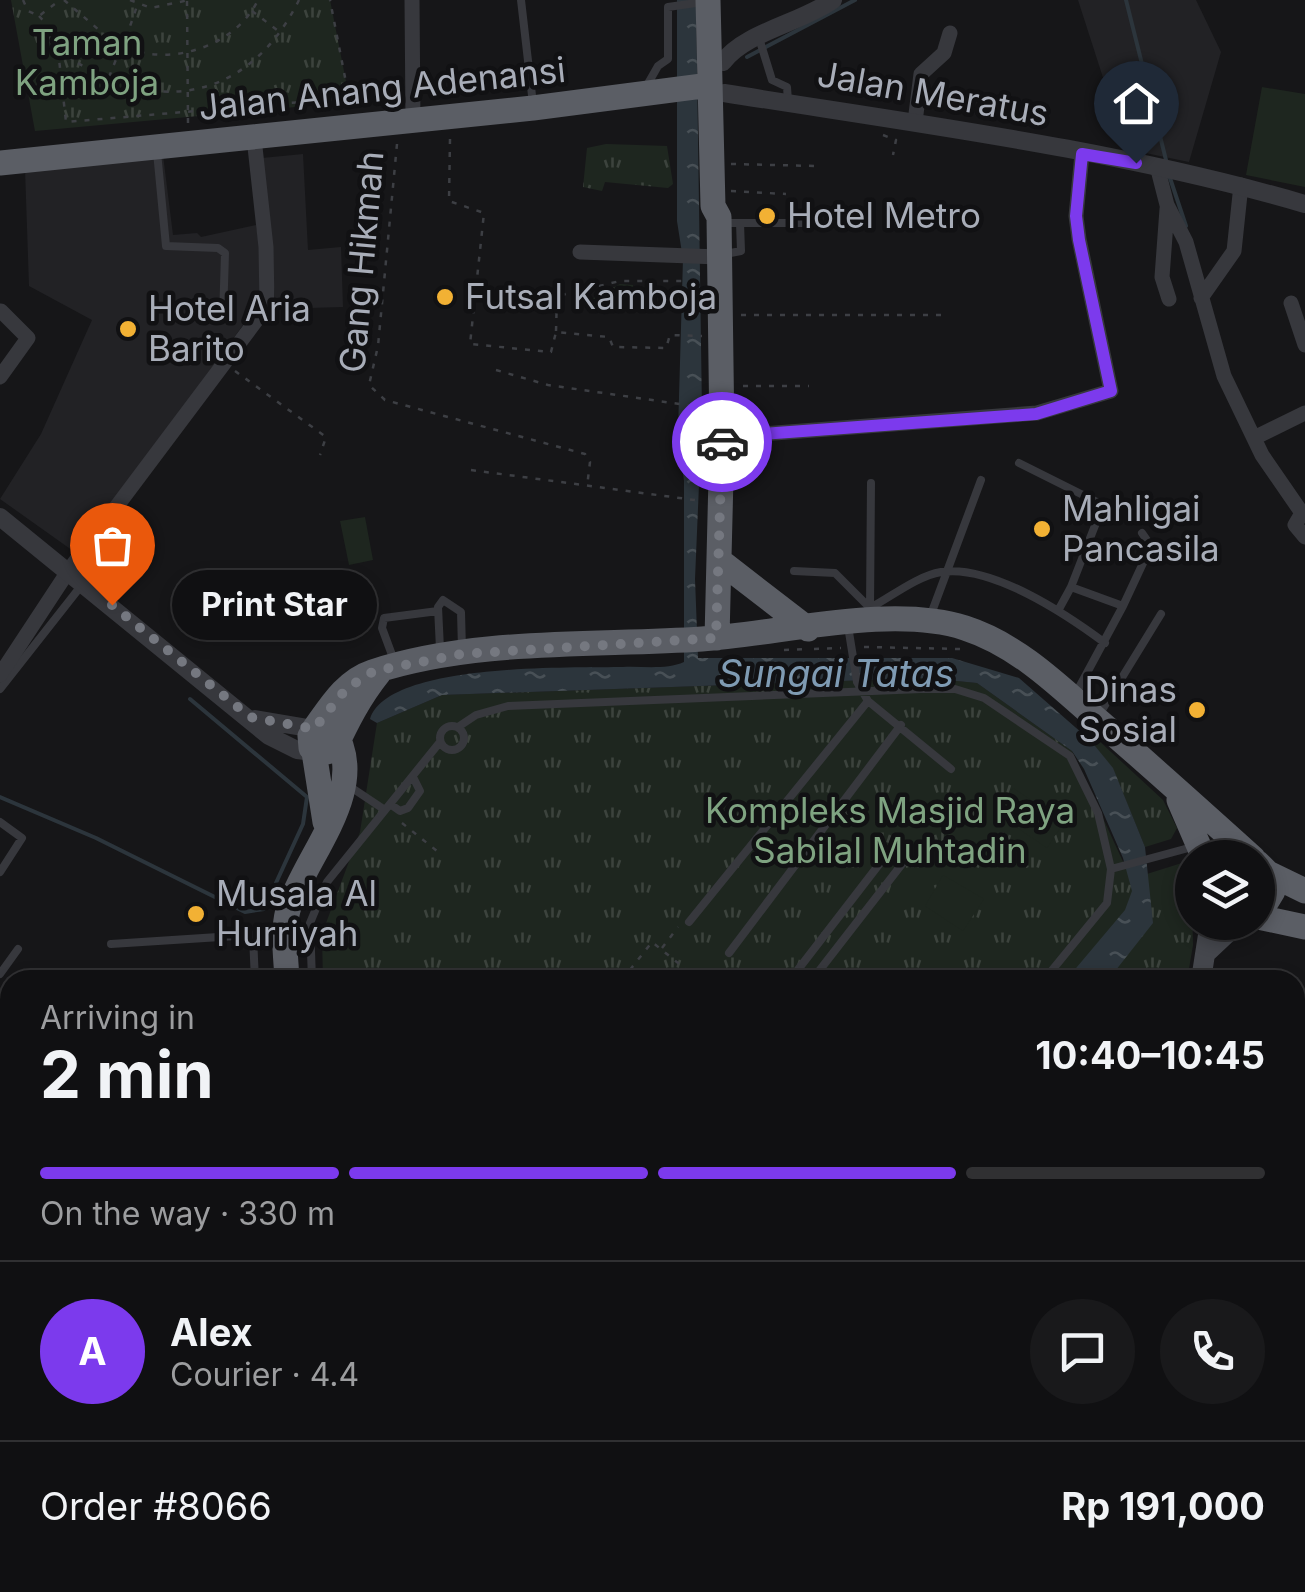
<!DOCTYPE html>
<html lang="en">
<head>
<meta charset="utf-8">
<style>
  :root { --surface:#101012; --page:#19191b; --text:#f1f3f6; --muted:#9c9d9f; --line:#303032; --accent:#7c3aed }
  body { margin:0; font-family:Inter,sans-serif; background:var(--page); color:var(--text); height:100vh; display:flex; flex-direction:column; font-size:38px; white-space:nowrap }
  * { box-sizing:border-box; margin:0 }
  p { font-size:32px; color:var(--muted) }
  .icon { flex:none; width:55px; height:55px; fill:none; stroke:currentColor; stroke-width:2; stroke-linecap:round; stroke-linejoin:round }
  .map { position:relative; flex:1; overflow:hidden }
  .sheet { position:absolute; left:0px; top:970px; width:1305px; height:622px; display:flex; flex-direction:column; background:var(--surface); border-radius:30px 30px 0 0; box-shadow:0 5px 15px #0003,0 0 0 2px var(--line) }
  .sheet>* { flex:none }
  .tools { position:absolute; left:1175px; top:840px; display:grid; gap:20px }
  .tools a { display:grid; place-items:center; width:100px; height:100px; border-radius:50%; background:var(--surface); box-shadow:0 5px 15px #0003,0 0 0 2px var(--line); font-size:50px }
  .pin { position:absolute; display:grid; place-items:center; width:85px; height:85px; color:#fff; margin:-102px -42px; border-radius:50% 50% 50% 0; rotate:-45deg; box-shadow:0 0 10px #0007 }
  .pin .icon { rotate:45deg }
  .courier { position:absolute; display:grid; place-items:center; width:100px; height:100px; margin:-50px; border:8px solid #7c3aed; border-radius:50%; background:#fff; color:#222; box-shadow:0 2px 12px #0007 }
  .bubble { position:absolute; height:70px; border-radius:35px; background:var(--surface); box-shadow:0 5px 15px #0003,0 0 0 2px var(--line); font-size:32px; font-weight:700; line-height:70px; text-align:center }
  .summary em { font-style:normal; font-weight:700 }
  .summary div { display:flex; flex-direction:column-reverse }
  .summary { display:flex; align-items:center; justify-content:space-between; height:170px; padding:0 40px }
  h1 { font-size:65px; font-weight:700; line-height:75px }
  .bar { display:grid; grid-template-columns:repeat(4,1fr); gap:15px 10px; align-content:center; height:120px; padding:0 40px }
  .bar i { height:12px; border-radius:8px; background:var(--line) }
  .bar .active { background:var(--accent) }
  .bar p { grid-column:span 4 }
  .line { display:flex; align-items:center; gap:25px; padding:0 40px; border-top:2px solid var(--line) }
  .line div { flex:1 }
  .round { display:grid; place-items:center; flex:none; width:105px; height:105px; border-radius:52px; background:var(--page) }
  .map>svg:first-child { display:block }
</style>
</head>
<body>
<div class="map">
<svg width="1305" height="1592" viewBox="0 0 1305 1592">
  <defs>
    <pattern id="grass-tufts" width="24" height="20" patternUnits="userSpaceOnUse" patternTransform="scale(2.5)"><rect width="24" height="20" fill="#1e261f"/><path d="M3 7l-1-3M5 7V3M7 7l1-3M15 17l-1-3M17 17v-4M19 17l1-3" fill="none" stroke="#3c433d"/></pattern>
    <pattern id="cemetery-stones" width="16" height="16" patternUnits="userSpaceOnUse" patternTransform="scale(2.5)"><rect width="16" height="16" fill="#1e261f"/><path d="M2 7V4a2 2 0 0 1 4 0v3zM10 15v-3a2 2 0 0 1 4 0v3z" fill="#3c433d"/></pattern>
    <pattern id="water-ripples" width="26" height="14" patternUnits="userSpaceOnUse" patternTransform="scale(2.5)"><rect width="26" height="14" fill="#2c353c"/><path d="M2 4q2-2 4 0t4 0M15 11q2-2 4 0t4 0" fill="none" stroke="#485056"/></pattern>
  </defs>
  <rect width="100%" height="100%" fill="#161618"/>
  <path fill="#222225" d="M1078 0H1196L1221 52 1189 162 1126 149Z
    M303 154 308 250 341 247 343 307 276 309 262 158Z
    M163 155 173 235 197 233 201 237 256 225 261 255 259 297 243 325 76 553 0 499 41 434 92 320 29 286 25 169Z
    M336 1583V1592H219V1586Z"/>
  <path fill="url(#grass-tufts)" d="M11 0H330L350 102 35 131Z
    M606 144 667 146 673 184 668 188 605 182 602 191 583 187 587 148Z
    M927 678 977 683 1072 751 1131 879 1182 863 1191 868 1193 945 1187 980H323L322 934 360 832 377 723 442 695Z
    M1098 740 1163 800 1177 828 1171 839 1145 847 1113 769 1091 741Z
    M952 1583H1168L1166 1592H992Z"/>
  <path fill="url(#cemetery-stones)" d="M620 284 633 285 632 299H592Z"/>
  <path fill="#1e261f" d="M1262 87 1305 94V187L1246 175Z
    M365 517 373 560 349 565 340 521Z
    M1013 788 1064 822 1047 848 997 814Z
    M943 875 984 899 963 931 925 906Z"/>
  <path fill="url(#water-ripples)" d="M677 0H696L702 413 695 579 698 658H952L1019 678 1091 741 1113 768 1145 847 1153 923 1108 980H1066L1125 910 1132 891 1123 858 1084 769 1072 751 977 683 927 678 442 695 377 723 370 719C388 662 572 668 623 667 642 666 667 670 684 662V481L678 432 683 259 677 221Z
    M10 1363V1582L27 1583 30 1592H6L0 1571V1364Z
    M1295 1461 1305 1471V1592H1238L1215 1583 1295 1582Z"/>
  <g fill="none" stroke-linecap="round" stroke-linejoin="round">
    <path stroke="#2c353c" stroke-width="4" d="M1126 0 1167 164
      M747 57 855 0
      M1170 178 1186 226
      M0 797 96 838 245 912 264 909 303 824 307 797 190 699
      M535 1592V1582
      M1170 1592 1173 1582"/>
    <path stroke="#3d3f44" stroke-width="2.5" stroke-dasharray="5 8" stroke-linecap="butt" d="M23 0 28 11 39 16 60 0
      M64 0 113 42 114 52 121 56 130 49C175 66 237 44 258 0
      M130 0 151 8 189 0
      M187 1 188 123
      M252 11 281 33
      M39 16 49 27 51 44C142 117 245 109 299 0
      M126 38 137 6
      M113 42 123 37 130 48
      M58 50 66 122 349 98 330 0
      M109 77 117 57
      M883 135 896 140 893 155
      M450 139 449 201 484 213 470 344 551 352 556 332 609 337 613 347 666 348 670 335 702 336
      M397 144 378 346 369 385 385 400 585 454 590 462 587 487
      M731 164 815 166
      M731 191 786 194
      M741 315H945
      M556 331 557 296 620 281H702
      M496 370 548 385 700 407
      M235 371 326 437 320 455
      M743 386H809
      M471 470 702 501
      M864 647 961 649
      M814 649 841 648
      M784 650 806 649
      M402 823 442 855
      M662 948 678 927
      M622 980 652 942 699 980
      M1158 1592 1160 1582"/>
    <path stroke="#37383d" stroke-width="8" d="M521 0 533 104
      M759 38 772 80 787 87 788 101
      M646 87 658 66 668 59V7L703 2
      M157 152 166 246 218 248 225 253 223 319
      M724 223H809
      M725 254 741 251 740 223
      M1019 463 1103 505 1071 587
      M794 571 835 573 870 608C891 597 917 576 941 572 991 564 1066 614 1105 643
      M1123 606 1151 546 1142 533
      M870 609 871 483
      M1059 609 1071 587 1123 606 1075 695
      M930 617 981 480
      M848 626 857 682 868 701 951 769
      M440 649 438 607 443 600 461 612 462 649
      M395 663 382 628 384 618 438 611
      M0 689 81 586
      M1099 715 1161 614
      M440 738a12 12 0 1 1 24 0a12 12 0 1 1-24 0Z
      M458 727 476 715 508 706 921 689H955L984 698 1070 756 1098 813 1111 869 1107 903 1044 980
      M346 784 385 810
      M390 804 400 811 408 808 420 791 413 777
      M0 822 22 838 0 872
      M1111 869 1196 846
      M689 922 868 701
      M253 937 255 980
      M111 944 281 933
      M729 953 901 725
      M0 974 18 949
      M312 980 310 923 327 882 440 742
      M790 980 894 845H906L909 855 812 980
      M1295 1060 1305 1062
      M0 1065 10 1052
      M0 1082 10 1069
      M1295 1124 1305 1126
      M0 1157 10 1147
      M0 1159 7 1167 0 1180
      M1295 1261 1305 1265
      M1295 1367 1305 1371
      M1296 1418 1305 1395
      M438 1582V1591L472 1589V1582
      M1007 1582 1044 1592
      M1082 1582 1117 1592
      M766 1592 769 1582
      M945 1592 953 1582
      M1071 1592 1075 1582"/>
    <path stroke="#37383d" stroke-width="11" d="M1295 1451 1305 1457
      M0 1532 10 1528
      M1194 1582 1222 1592"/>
    <path stroke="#37383d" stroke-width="15" d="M412 0 413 121
      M915 122 921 74 944 53 950 33
      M1157 166 1167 205 1186 242 1224 376 1262 455 1302 513 1295 525 1305 537
      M1167 209 1162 277 1169 299
      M580 252 719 257
      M1201 298 1234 251 1241 185
      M1291 303 1305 345
      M0 377 28 338 1 311
      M722 437 1037 413 1111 391 1079 239 1076 216 1082 154
      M1254 438 1305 413
      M0 675 69 570 267 306 266 247 254 138
      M0 1246 10 1232
      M0 1264 10 1271
      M0 1342H10
      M633 1592V1582
      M704 1592 706 1582"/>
    <path stroke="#37383d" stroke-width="18" d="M723 62C745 32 801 23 833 0
      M724 93C918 124 1116 149 1305 204
      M0 517 269 736 297 750 314 752
      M255 719 314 729"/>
    <path stroke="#45474d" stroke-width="20" d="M1205 954 1239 922
      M1201 980 1210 922
      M1295 1150H1305
      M175 1583 206 1582"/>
    <path stroke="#53555c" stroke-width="22" d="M1295 1420 1305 1424
      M858 1582 918 1592
      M130 1592 138 1582
      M164 1592 176 1582"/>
    <path stroke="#5b5e65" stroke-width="25" d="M708 0 713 206 719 217 722 437 717 638
      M0 163 533 108 710 85
      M720 561 808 629
      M314 729C330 707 345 681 372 672 475 638 595 646 702 639 779 634 891 604 965 628 1018 645 1059 686 1100 722 1152 767 1202 812 1253 858
      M314 752 325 822
      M1179 800 1204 858
      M1258 863 1268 873 1273 891 1258 916
      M1268 873 1305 891
      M1258 917 1305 927
      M287 980C286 957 282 933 288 910 305 855 372 789 333 729L319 727 310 736 311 748 318 754 334 750C347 722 359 698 379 673
      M0 1095 10 1102
      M0 1118 10 1124"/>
  </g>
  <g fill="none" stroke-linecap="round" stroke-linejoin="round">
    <path stroke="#757880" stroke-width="10" stroke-dasharray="0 18" d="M112 605 250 717 314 729 346 689 374 671 462 654 716 638 722 442"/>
    <path stroke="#7c3aed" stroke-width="12" d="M722 442V437L1036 414 1111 391 1079 240 1076 216 1082 154 1136 163"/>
  </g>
  <g fill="#f2b134" stroke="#111113" stroke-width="4">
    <circle cx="767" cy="216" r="10"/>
    <circle cx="445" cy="297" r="10"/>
    <circle cx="128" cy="329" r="10"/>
    <circle cx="1042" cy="529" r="10"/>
    <circle cx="1197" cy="710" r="10"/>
    <circle cx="196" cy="914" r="10"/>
  </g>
  <g text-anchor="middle" stroke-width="9" stroke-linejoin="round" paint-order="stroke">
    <g font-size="35" fill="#7fa381" stroke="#111113">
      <text x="87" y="55">Taman<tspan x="87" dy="40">Kamboja</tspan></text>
      <text x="890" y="823">Kompleks Masjid Raya<tspan x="890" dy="40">Sabilal Muhtadin</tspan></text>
    </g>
    <g font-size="35" fill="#a8adb8" stroke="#111113">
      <text transform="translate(382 89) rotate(-6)" y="12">Jalan Anang Adenansi</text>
      <text transform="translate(933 94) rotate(10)" y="12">Jalan Meratus</text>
      <text transform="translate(362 262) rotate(-85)" y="12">Gang Hikmah</text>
    </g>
    <g font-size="35" fill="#a8adb8" stroke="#111113" text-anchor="start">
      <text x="787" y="228">Hotel Metro</text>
      <text x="465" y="309">Futsal Kamboja</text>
      <text x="148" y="321">Hotel Aria<tspan x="148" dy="40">Barito</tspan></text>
      <text x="1062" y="521">Mahligai<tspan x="1062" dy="40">Pancasila</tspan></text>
      <text x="1177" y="702" text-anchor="end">Dinas<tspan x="1177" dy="40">Sosial</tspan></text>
      <text x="216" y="906">Musala Al<tspan x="216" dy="40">Hurriyah</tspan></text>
    </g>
    <g font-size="38" font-style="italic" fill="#7f9bb3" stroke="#111113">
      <text x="836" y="687">Sungai Tatas</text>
    </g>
  </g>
</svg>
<div class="tools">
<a><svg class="icon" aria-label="layers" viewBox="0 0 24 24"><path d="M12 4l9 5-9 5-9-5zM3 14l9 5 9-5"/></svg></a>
</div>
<div class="pin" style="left:112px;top:605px;background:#ea580c"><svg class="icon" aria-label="bag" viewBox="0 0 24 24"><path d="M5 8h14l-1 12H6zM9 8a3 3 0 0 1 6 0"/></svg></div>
<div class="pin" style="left:1136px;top:163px;background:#1f2937"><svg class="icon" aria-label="home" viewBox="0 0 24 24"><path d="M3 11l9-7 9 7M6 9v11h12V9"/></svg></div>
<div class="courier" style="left:722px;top:442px"><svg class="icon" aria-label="car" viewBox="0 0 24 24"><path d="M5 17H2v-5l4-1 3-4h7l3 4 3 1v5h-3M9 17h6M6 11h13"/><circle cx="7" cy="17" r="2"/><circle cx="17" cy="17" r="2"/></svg></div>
<div class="bubble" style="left:172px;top:570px;width:205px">Print Star</div>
<section class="sheet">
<div class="summary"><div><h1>2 min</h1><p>Arriving in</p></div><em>10:40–10:45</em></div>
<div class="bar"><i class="active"></i><i class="active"></i><i class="active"></i><i></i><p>On the way · 330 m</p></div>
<div class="line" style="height:180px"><b class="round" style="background:var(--accent);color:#fff">A</b><div><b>Alex</b><p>Courier · 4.4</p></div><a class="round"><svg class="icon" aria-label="chat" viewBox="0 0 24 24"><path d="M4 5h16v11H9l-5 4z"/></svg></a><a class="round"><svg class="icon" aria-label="phone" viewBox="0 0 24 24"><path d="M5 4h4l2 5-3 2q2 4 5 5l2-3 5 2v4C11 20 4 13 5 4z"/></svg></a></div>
<div class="line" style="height:130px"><div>Order #8066</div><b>Rp 191,000</b></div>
</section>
</div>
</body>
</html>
